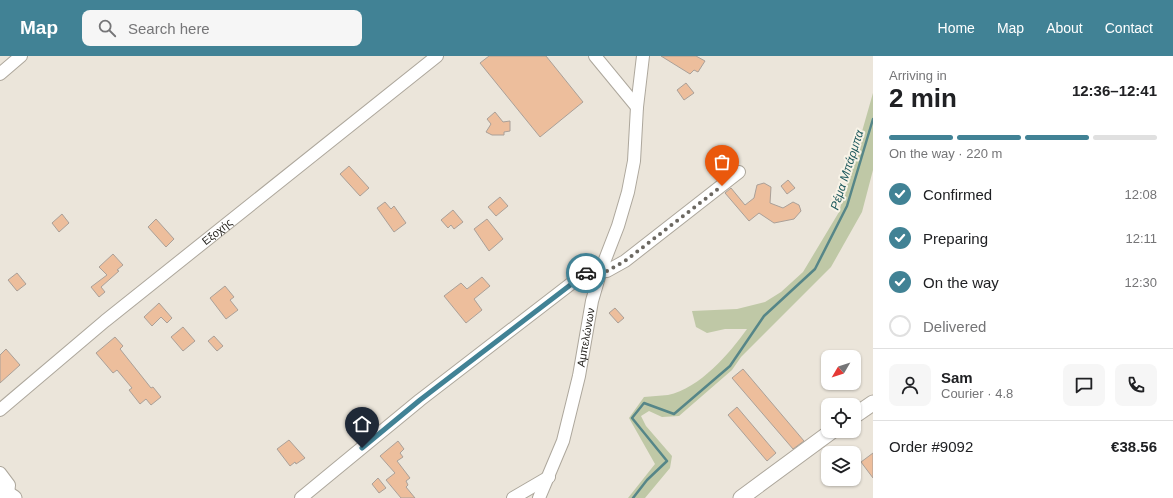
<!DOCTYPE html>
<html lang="en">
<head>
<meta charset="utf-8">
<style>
  :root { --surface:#fff; --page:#f6f6f6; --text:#202124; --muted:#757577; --line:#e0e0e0; --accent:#418295 }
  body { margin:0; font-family:Helvetica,sans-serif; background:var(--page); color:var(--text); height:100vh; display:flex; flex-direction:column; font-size:15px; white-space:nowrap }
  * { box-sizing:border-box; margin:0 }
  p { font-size:13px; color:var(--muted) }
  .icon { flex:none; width:22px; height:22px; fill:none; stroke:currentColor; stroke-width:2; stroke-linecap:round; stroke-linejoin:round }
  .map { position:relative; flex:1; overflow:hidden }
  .details { display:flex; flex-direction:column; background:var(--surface); width:300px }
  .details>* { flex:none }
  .needle { width:26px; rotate:231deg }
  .fabs { position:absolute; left:821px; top:294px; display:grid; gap:8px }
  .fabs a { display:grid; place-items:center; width:40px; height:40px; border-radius:8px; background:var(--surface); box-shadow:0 1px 3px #0004; font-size:20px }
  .pin { position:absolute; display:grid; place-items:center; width:34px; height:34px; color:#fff; margin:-41px -17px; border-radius:50% 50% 50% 0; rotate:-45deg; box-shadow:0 0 4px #0007 }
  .pin .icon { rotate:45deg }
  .courier { position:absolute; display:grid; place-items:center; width:40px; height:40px; margin:-20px; border:3px solid #418295; border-radius:50%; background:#fff; color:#222; box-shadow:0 1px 5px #0007 }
  .headline em { font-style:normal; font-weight:600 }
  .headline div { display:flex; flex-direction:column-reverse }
  .headline { display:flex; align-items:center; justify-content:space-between; height:68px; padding:0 16px }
  h1 { font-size:26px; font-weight:600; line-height:30px }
  .bar { display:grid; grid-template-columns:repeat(4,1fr); gap:6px 4px; align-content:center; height:48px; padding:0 16px }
  .bar i { height:5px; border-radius:3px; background:var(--line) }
  .bar .selected { background:var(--accent) }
  .bar p { grid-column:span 4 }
  .line { display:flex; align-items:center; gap:10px; padding:0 16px; border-top:1px solid var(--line) }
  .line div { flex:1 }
  .round { display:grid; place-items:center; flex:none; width:42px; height:42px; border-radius:8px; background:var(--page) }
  ol { padding:0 16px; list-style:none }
  li { display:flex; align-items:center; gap:12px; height:44px }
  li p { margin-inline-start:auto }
  li .icon { padding:4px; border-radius:50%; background:var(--accent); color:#fff; stroke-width:4 }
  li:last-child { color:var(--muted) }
  li i { width:22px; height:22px; border:2px solid var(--line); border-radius:50% }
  header { display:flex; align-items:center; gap:24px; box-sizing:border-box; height:56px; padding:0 20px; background:var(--accent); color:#fff }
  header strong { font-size:19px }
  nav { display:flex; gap:22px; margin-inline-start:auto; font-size:14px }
  .search { width:280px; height:36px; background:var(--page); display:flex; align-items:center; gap:10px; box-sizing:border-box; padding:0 14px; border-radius:8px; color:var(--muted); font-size:15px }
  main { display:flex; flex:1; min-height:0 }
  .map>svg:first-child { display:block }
</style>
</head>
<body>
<header>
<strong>Map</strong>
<div class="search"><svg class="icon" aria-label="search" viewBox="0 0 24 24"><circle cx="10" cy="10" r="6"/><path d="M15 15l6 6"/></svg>Search here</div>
<nav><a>Home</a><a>Map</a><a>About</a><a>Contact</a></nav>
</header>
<main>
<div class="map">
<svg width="873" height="442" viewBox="0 0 873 442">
  <rect width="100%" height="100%" fill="#ebe5da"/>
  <path fill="#bfc8a6" d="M873 37V114L862 156 831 211 741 301 732 314 679 360 662 361 649 355 641 360 646 370 672 400 670 412 645 442H628L655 408 629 362 644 341C652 340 660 340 668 339 700 332 729 298 747 273H725L707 277 696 271 692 255 737 253 765 246 781 236 803 216 839 156Z"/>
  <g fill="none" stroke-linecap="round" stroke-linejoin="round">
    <path stroke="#568688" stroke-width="2.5" d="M633 442 647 424 667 405 632 362 644 347 674 358 730 310 764 260 815 213 847 150 873 63"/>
  </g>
  <path fill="#edbe9c" stroke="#aaa098" d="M489 0H546L583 46 540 81 480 7Z
    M661 0H696L705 5 698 16 694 14 690 18Z
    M686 27 694 37 684 44 677 34Z
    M495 56 503 66 510 65V75L504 76V79H492L486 76 491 68 487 63Z
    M349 110 369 132 360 140 340 118Z
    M788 124 795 132 787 138 781 130Z
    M764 127 771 131 770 147 783 152 793 146 799 149 801 155 794 163 774 167 759 157 749 165 725 137 731 132 745 149 754 142 757 129Z
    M500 141 508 150 496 160 488 151Z
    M385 146 391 153 394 150 406 167 394 176 377 152Z
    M453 154 463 166 454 173 451 169 448 172 441 164Z
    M62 158 69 167 59 176 52 167Z
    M156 163 174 183 166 191 148 171Z
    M487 163 503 183 489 195 474 173Z
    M113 198 123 209 117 214 119 215 101 231 105 236 99 241 91 231 107 219 99 211Z
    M17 217 26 228 17 235 8 224Z
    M482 221 490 230 474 243 482 254 466 267 444 240 461 227 467 233Z
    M225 230 234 241 230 244 238 254 226 263 210 242Z
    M159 247 172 262 167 267 161 261 152 270 144 261Z
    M615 252 624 262 618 267 609 257Z
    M183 271 195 285 183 295 171 281Z
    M214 280 223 290 217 295 208 285Z
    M115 281 123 290 120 293 151 332 153 331 161 341 151 349 146 343 140 348 129 334 132 332 117 314 113 317 96 297Z
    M6 293 20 309 0 327V299Z
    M743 313 804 385 793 393 732 322Z
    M737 351 776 397 767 405 728 359Z
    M289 384 305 402 296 408 295 406 290 410 277 393Z
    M398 385 404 393 400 397 403 401 397 405 410 422 406 425 408 429 406 431 415 442H401L386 424 395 417 380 400Z
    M873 397V422L861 406Z
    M378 422 386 432 379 437 372 428Z"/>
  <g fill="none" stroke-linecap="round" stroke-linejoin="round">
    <defs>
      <g id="minor">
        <path d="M595 0 637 51"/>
        <path d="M0 18 21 0"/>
        <path id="s1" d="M0 354 105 265 437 0"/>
        <path d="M0 417 9 429 8 438"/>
        <path d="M301 442 420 344 581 220 595 213 607 215 625 205 739 116"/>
        <path d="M513 442 549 421"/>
        <path id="s2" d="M539 442 563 385 579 320 592 245 601 214 618 170 628 136 634 105 637 51 643 0"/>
      </g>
      <path id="major" d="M854 360 873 347
        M0 433 14 442
        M741 442 832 375"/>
    </defs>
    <use href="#minor" stroke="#ada79c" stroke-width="14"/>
    <use href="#major" stroke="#ada79c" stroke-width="17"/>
    <use href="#minor" stroke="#fff" stroke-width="12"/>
    <use href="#major" stroke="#fff" stroke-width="15"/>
  </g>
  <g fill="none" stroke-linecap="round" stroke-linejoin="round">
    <path stroke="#6c6861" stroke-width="4" stroke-dasharray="0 7.2" d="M586 217 595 214 607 215 625 205 722 130"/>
    <path stroke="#418295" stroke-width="5" d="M362 392 420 344 586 217"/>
  </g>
  <g text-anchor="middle" stroke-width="4" stroke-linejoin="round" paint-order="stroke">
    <g font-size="11" fill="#272520" stroke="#f8f3e7">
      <text dy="4" stroke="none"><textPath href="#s1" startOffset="281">Εξοχής</textPath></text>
      <text dy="4" stroke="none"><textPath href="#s2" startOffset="168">Αμπελώνων</textPath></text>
    </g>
    <g font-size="12" font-style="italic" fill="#1f5a5e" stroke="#f8f3e7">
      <text transform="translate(847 114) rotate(-72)" y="4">Ρέμα Μπάρμπα</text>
    </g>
  </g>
</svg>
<div class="fabs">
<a><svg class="needle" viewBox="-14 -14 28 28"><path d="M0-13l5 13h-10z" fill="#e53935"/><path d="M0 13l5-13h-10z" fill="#757577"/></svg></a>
<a><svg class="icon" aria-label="locate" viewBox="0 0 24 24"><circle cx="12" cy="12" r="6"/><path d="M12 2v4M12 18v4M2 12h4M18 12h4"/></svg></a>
<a><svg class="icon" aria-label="layers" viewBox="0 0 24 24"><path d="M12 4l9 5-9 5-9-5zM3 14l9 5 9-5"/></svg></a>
</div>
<div class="pin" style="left:722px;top:130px;background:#ea580c"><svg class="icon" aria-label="bag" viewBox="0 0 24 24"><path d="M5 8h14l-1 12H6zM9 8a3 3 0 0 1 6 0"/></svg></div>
<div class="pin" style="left:362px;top:392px;background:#1f2937"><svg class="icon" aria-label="home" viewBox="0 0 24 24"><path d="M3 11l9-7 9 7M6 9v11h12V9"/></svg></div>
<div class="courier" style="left:586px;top:217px"><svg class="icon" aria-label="car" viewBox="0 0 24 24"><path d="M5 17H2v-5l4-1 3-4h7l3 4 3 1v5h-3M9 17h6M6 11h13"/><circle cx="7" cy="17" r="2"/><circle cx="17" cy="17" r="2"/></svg></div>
</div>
<section class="details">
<div class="headline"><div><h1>2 min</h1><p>Arriving in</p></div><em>12:36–12:41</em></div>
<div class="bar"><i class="selected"></i><i class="selected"></i><i class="selected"></i><i></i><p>On the way · 220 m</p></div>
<ol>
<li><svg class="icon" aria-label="check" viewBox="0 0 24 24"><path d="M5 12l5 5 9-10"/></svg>Confirmed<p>12:08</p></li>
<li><svg class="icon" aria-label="check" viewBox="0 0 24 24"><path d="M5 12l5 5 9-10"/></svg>Preparing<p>12:11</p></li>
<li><svg class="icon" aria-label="check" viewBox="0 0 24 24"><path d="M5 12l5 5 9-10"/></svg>On the way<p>12:30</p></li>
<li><i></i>Delivered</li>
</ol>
<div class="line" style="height:72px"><a class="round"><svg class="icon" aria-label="person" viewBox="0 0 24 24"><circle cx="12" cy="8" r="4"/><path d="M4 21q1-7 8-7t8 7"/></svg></a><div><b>Sam</b><p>Courier · 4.8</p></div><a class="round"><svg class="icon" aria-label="chat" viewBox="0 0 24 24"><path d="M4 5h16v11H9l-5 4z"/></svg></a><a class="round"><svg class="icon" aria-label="phone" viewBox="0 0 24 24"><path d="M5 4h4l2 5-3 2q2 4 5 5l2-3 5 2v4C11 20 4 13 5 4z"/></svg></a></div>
<div class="line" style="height:52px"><div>Order #9092</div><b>€38.56</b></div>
</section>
</main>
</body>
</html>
